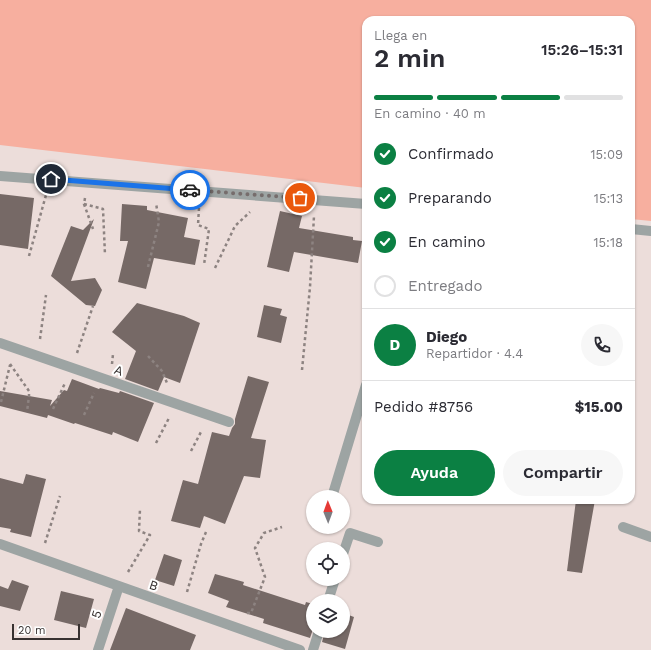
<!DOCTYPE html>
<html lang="es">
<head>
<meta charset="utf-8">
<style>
  :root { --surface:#fff; --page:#f7f7f7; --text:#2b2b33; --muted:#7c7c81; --line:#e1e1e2; --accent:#0b8043 }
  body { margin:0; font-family:"Work Sans",sans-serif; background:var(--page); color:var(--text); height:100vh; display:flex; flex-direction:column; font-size:15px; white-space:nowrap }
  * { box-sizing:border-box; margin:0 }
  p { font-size:13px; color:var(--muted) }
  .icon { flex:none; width:22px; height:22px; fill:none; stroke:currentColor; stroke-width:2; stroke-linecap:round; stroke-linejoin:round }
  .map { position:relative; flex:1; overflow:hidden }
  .details { position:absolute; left:362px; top:16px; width:273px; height:488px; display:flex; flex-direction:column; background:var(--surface); border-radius:12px; box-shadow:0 1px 3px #0004 }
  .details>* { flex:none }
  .needle { width:26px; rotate:359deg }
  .controls { position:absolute; left:306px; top:490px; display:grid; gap:8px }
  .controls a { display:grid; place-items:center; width:44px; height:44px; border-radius:50%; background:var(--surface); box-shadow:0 1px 3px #0004; font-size:20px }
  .scale { position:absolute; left:12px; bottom:10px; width:68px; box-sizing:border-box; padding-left:4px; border:2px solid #373130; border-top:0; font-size:11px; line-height:14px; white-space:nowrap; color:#373130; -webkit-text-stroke:3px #fff; paint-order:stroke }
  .pin { position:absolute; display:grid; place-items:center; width:34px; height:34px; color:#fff; margin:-17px; border:2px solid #fff; border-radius:50%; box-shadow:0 1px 4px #0007 }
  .courier { position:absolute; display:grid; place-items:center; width:40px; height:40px; margin:-20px; border:3px solid #1a73e8; border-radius:50%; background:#fff; color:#222; box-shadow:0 1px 5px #0007 }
  .overview em { font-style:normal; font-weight:600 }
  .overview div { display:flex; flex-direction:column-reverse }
  .overview { display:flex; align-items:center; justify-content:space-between; height:68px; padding:0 12px }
  h1 { font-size:26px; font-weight:600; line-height:30px }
  .bar { display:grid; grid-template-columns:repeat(4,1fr); gap:6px 4px; align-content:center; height:48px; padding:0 12px }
  .bar i { height:5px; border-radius:3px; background:var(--line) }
  .bar .active { background:var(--accent) }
  .bar p { grid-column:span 4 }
  .line { display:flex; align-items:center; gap:10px; padding:0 12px; border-top:1px solid var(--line) }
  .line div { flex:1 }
  .round { display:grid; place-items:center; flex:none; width:42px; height:42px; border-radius:21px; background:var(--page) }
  ol { padding:0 12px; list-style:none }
  li { display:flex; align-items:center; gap:12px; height:44px }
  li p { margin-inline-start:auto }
  li .icon { padding:4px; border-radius:50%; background:var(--accent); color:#fff; stroke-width:4 }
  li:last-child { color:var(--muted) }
  li i { width:22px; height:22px; border:2px solid var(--line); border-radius:50% }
  .primary-button { display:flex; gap:8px; margin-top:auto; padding:8px 12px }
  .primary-button a { flex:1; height:46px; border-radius:24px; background:var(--accent); color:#fff; font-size:16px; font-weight:600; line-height:46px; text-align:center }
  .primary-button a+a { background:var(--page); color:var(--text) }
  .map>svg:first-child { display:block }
</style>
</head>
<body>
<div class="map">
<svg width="651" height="650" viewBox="0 0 651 650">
  <rect width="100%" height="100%" fill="#ecddda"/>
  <path fill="#f7af9f" d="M0 0H651V221L631 219V20H366V188L0 145Z"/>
  <path fill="#766966" d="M0 194 34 198 28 249 0 245Z
    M122 204 147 206V210L188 218 184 237 200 240 195 265 154 258 146 289 118 282 128 241H120Z
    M280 211 302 216 299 228 353 237V240L362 241 358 263 294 252 289 272 267 267Z
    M94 219 71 281 95 278 102 290 95 306 86 305 51 276 71 226 83 230Z
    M137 303 184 316 200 323 180 383 164 377 158 391 125 379 136 351 112 332Z
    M264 305 282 309 280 315 287 317 281 343 257 337Z
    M248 376 269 382 251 438 266 440 260 478 244 476 225 524 204 516 200 528 171 521 183 480 198 484 212 432 229 436 232 428 235 424V419Z
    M72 379 99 389 100 388 119 393 120 391 154 403 138 442 113 432 112 435 75 423 74 424 48 415 47 418 0 406V391L52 400 50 406 64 390 67 391Z
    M26 474 46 479 31 537 10 532 11 529 0 527V478L23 484Z
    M576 500H595L582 573 567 571Z
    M164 554 182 560 174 586 155 580Z
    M215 574 244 582 243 585 305 605 306 602 313 604V629L310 638 263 623 264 619 226 607 229 601 208 593Z
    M12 580 29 586 20 611 0 606V586L8 589Z
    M61 591 94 599 86 628 54 620Z
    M126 608 196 635 190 650H110Z
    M343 613 354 617 345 649 322 642 325 631H343Z"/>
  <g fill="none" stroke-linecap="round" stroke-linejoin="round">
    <path stroke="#8d8381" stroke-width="2.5" stroke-dasharray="3 3" stroke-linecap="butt" d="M85 198 84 204 93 229
      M84 204 103 209 105 255
      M199 208 198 225 209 229 204 265
      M29 256 46 195
      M148 267 159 222 156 203
      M215 268 235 226 250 212
      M40 339 46 295
      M77 353 93 306
      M148 356 162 371 167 383
      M10 364 29 391V396L27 412
      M112 364 113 354
      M302 370 310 287 314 216
      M1 402 10 365
      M53 409 65 383
      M84 415 94 393
      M156 443 169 418
      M191 451 202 430
      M45 543 60 496
      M128 572 150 535 139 531 140 509
      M187 592 201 544 206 532
      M247 613H251L265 577 255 548 264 533 282 527"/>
    <path stroke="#9da4a3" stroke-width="10" d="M332 497 366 385
      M623 527 651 537
      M343 554 350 533 378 542
      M328 601 335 579
      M313 650 319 631"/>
    <path stroke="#9da4a3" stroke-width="10" d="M0 176 366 204
      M631 229 651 231
      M0 343 229 422
      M0 544 300 650
      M98 650 119 586"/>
  </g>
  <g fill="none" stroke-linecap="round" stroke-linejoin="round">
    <path stroke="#766d6c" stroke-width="4" stroke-dasharray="0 7.2" d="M190 190 300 198"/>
    <path stroke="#1a73e8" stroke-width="5" d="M51 179 190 190"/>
  </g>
  <g text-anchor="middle" stroke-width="4" stroke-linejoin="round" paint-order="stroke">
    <g font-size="13" fill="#373130" stroke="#fff">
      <text transform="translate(119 370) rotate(19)" y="5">A</text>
      <text transform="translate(154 585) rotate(19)" y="5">B</text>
      <text transform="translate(96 614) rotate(-72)" y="5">5</text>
    </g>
  </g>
</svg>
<div class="controls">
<a><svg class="needle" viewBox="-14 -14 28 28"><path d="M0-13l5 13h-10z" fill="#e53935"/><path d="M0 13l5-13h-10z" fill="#7c7c81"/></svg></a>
<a><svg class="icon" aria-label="locate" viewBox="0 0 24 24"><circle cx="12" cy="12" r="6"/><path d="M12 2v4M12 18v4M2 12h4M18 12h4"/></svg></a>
<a><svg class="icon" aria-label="layers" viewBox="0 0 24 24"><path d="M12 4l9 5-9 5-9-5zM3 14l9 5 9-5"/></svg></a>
</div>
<div class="scale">20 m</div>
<div class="pin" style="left:300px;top:198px;background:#ea580c"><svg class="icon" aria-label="bag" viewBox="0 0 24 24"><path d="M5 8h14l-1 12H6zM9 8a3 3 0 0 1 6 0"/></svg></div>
<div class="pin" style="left:51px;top:179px;background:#1f2937"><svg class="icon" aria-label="home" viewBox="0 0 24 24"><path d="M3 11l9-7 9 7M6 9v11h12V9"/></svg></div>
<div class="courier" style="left:190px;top:190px"><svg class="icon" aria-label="car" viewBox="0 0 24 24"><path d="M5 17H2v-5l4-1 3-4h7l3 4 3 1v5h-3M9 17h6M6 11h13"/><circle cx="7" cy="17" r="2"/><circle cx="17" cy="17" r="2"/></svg></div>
<section class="details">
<div class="overview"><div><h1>2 min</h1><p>Llega en</p></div><em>15:26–15:31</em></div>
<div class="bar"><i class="active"></i><i class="active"></i><i class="active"></i><i></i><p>En camino · 40 m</p></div>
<ol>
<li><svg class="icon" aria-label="check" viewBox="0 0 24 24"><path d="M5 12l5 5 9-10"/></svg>Confirmado<p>15:09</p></li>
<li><svg class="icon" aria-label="check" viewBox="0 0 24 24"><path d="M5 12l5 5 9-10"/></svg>Preparando<p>15:13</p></li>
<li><svg class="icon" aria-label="check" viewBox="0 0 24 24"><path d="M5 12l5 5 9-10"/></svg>En camino<p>15:18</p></li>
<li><i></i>Entregado</li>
</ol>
<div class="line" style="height:72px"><b class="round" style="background:var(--accent);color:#fff">D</b><div><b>Diego</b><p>Repartidor · 4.4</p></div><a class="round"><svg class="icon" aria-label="phone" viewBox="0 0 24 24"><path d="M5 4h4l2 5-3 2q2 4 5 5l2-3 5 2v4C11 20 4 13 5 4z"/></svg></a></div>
<div class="line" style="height:52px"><div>Pedido #8756</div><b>$15.00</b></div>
<div class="primary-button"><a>Ayuda</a><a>Compartir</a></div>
</section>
</div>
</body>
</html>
